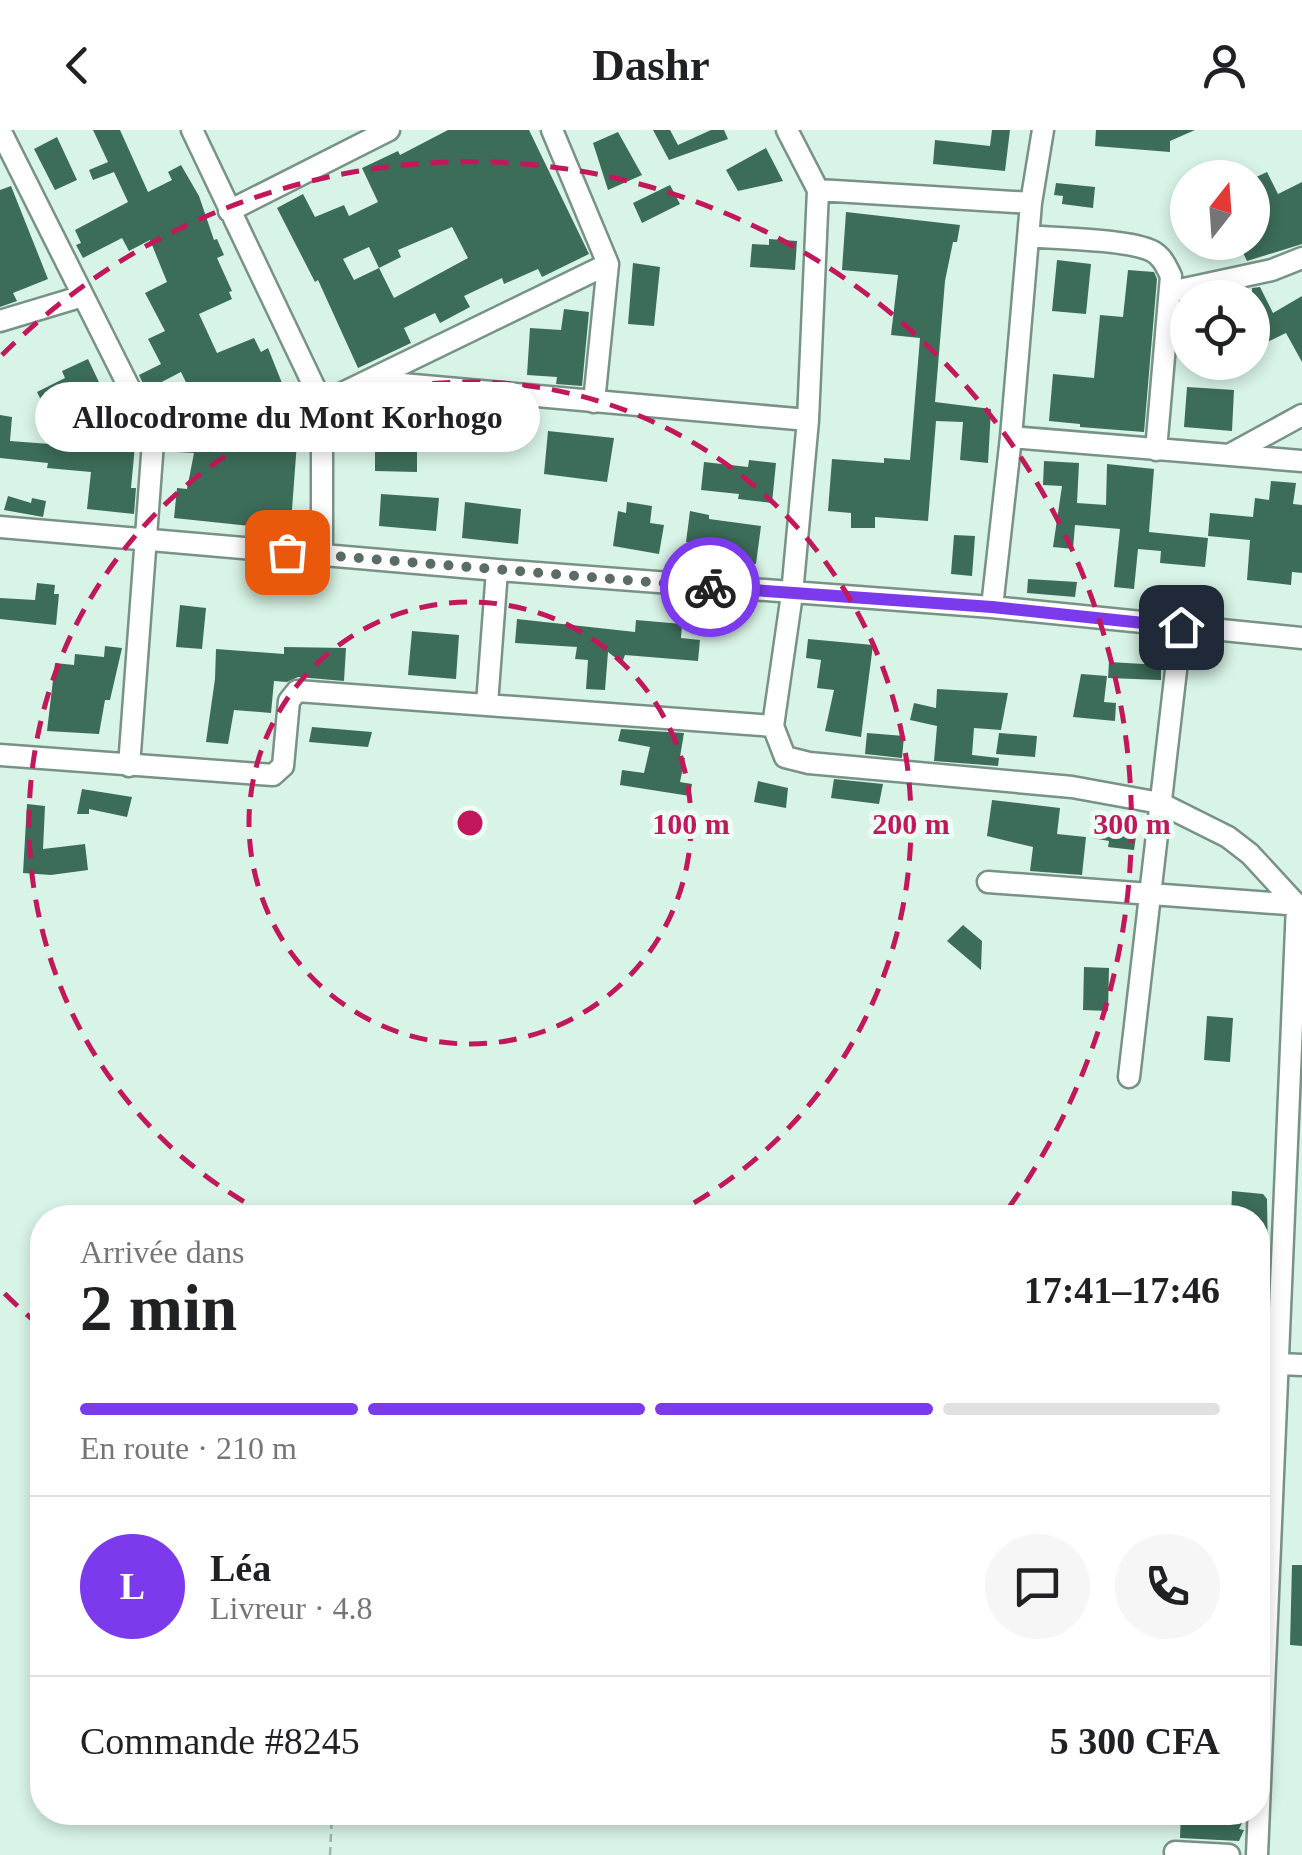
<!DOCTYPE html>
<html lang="fr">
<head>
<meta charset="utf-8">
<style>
  :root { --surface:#fff; --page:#f6f6f6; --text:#202124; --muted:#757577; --line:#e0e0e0; --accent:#7c3aed }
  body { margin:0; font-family:Georgia,serif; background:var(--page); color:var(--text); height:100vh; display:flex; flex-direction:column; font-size:38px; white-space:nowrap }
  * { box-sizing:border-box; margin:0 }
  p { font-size:32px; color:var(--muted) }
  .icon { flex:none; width:55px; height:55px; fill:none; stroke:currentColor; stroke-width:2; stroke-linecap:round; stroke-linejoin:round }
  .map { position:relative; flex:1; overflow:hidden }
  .drawer { position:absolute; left:30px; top:1075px; width:1240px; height:620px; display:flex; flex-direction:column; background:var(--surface); border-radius:40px; box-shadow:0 5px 15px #0003 }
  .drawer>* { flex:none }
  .needle { width:65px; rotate:17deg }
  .tools { position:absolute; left:1170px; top:30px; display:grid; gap:20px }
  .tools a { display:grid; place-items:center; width:100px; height:100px; border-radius:50%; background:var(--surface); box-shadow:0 5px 15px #0003; font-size:50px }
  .pin { position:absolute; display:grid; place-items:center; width:85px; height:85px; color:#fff; margin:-42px; border-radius:20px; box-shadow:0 5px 15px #0006 }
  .courier { position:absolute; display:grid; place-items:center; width:100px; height:100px; margin:-50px; border:8px solid #7c3aed; border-radius:50%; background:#fff; color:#222; box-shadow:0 2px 12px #0007 }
  .bubble { position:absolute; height:70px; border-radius:35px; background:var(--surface); box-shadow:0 5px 15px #0003; font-size:32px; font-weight:800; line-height:70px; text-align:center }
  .summary em { font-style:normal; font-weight:800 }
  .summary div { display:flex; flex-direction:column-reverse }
  .summary { display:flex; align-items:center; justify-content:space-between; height:170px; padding:0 50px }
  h1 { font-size:65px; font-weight:800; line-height:75px }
  .bar { display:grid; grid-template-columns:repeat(4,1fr); gap:15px 10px; align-content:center; height:120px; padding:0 50px }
  .bar i { height:12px; border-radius:8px; background:var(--line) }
  .bar .selected { background:var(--accent) }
  .bar p { grid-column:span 4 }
  .line { display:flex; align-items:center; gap:25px; padding:0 50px; border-top:2px solid var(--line) }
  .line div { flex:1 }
  .round { display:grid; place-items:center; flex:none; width:105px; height:105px; border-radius:52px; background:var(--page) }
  header { display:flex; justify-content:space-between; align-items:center; height:130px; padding:0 50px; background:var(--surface); font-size:45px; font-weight:800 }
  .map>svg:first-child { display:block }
</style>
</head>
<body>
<header><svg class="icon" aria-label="back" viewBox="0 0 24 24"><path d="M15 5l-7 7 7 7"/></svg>Dashr<svg class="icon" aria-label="person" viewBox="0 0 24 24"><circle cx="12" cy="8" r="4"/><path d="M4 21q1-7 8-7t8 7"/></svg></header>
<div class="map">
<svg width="1302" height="1725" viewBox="0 0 1302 1725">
  <rect width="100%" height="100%" fill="#d8f4e6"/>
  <path fill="#3c6d58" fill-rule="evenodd" d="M93 0H120L148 62 172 50 168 42 181 35 199 66 214 110 217 109 224 125 217 128 232 161 229 162 232 169 199 184 217 223 254 208 261 222 268 218 284 258 290 256 298 274 293 276 303 297 298 299 291 393 250 390V396L174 388 177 358 187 359 194 323 177 322 178 302 281 311 265 278 237 292 226 273 176 296 172 284 197 275 181 242 146 260 139 245 161 234 148 209 165 201 145 163 167 152 150 110 129 121 122 108 83 128 76 115 81 113 75 100 128 72 114 42 93 50 89 40 108 32Z
    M448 0H529L589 124 542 147 538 139 504 154 502 148 464 166 470 177 440 193 435 183 404 198 411 213 358 238 318 150 315 152 277 78 303 64 315 87 344 75 349 86 378 72 362 38 398 21 400 25ZM452 97 468 128 394 168 379 138 401 127 398 120ZM369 117 379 138 354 150 343 129Z
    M653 0H670L678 15 711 0H724L728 9 669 30Z
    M992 0H1010L1005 41 933 34 935 10 990 16Z
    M1096 0H1195L1170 11V22L1095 16Z
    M618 2 642 45 608 60 593 13Z
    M57 7 77 50 55 60 34 19Z
    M766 18 783 51 738 61 726 40Z
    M1267 42 1278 64 1302 52V114L1247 131 1238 112H1252V49Z
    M1056 53 1095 57 1093 78 1062 74 1063 66 1054 65Z
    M670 55 680 74 642 93 633 73Z
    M11 56 48 149 13 163 17 171 0 177V60Z
    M846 82 960 95 957 112H953L945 151 935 272 991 279 988 333 960 330 963 292 936 291 928 391 875 387V398H851V383L828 381 832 329 884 333V328L910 330 920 208 891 205 898 145 842 140Z
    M769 109 797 111 795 140 750 137 752 114 769 115Z
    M1057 130 1091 134 1086 184 1052 181Z
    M633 133 660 137 654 196 628 194Z
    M1128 140 1154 142 1157 149 1144 302 1080 297V294L1049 291 1053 244 1094 248 1100 185 1123 187Z
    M1260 157 1273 183 1302 166V232L1286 203 1261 215 1252 197V158Z
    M564 179 589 182 582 256 556 254 557 247 527 245 530 198 561 200Z
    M88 229 106 267 110 265 116 279 80 295 130 300 129 308 136 305 131 358H136L134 384 87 379 91 342 47 338 48 333 0 328V285L12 287 10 311 63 315 37 262 65 248 62 241Z
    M1187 257 1234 260 1232 301 1184 297Z
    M548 301 614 308 607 352 544 344Z
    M375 314H417V342L375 341Z
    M749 330 776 333 772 373 738 369 739 364 701 360 704 332 748 337Z
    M1044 331 1079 333 1077 373 1106 375 1107 334 1154 339 1149 402 1208 408 1205 437 1160 433 1161 421 1138 419 1134 459 1114 457 1120 399 1075 395 1073 419 1053 417 1062 356 1043 355Z
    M1271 351 1296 353 1293 374 1302 375V443L1292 442 1291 455 1247 450 1250 410 1208 406 1210 383 1253 387 1255 368 1269 370Z
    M381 364 439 368 436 401 379 396Z
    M8 366 31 373 32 368 46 371 43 387 4 380Z
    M465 372 521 379 518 414 462 408Z
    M627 372 652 376 650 393 664 395 659 424 613 416 618 381 626 383Z
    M690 381 709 385V389L761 396 756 434 698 428 699 413 686 412Z
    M954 405 975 406 972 446 951 444Z
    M1028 449 1077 452 1075 467 1027 463Z
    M37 453 55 455 54 464H59L56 495 0 489V468L35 470Z
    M180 475 206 478 202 519 176 517Z
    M517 489 635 502 636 490 682 494 681 508 700 510 698 531 625 525 622 533 608 522 605 560 586 559 588 530 575 529 577 517 515 513Z
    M412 501 459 505 456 549 408 545Z
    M808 509 873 515 861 607 825 601 834 560 817 558 821 530 806 528Z
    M105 516 122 518 110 570H105L99 604 47 601 55 533 74 535 75 524 104 527Z
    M284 517 346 518 344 551 298 547 287 552 274 551 271 583 234 580 228 614 206 612 215 549 216 519 284 524Z
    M1109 532 1161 535V550L1108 548Z
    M1081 544 1107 546 1104 572 1116 573 1115 591 1073 587Z
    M937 559 1008 563 1001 600 974 598 972 625 999 628 998 636 934 631 937 596 910 590 914 573 936 578Z
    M312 597 372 602 368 617 309 612Z
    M621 599 684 603 680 627 685 628 680 652 692 654 690 666 620 655 622 640 644 643 650 617 618 611Z
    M867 603 904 606 902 628 865 624Z
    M999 603 1037 606 1035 627 996 624Z
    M834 649 883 654 879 674 831 668Z
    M758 651 788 658 786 678 754 672Z
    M82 659 132 667 127 687 89 679V684H77Z
    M992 670 1060 678 1057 704 1086 707 1082 745 1030 741 1033 717 987 706Z
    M27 674 45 676 43 719 85 714 88 740 51 745 23 743Z
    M1095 688 1138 693 1134 720 1108 717 1109 711 1092 708Z
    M963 795 982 811 981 840 947 811Z
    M1084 837 1109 838 1108 881 1083 880Z
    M1207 886 1233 888 1230 932 1204 930Z
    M1232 1061 1263 1064 1267 1069 1268 1129 1258 1128V1088H1231Z
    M1292 1435H1302V1516L1290 1515Z
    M1181 1682 1245 1687 1239 1699 1244 1700 1239 1711 1180 1708Z"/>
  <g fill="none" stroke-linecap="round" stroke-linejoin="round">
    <defs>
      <path id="minor" d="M0 0 144 287 153 312 129 636
        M192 0 322 273V426
        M552 0 608 134 594 272
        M787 0 818 60 1031 73
        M818 60 808 290 792 464 773 596 785 627 809 633 1072 657 1160 673 1228 707 1250 724 1297 775 1257 1725
        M229 81 389 0
        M1029 106C1059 109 1127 109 1152 121 1162 126 1166 136 1171 146L1156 320
        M1170 162 1272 140 1302 128
        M0 191 83 166
        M368 251 808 290
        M322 273 608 134
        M1011 307 1302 331
        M1229 325 1302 285
        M0 397 497 440 992 477 1302 508
        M992 477 1011 307 1031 73 1043 0
        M487 574 497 440
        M0 625 273 645 283 636 289 571 297 561 773 596
        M988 752 1300 775
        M1129 947 1181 497
        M1280 1234 1302 1235
        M1175 1722 1229 1725"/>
    </defs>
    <use href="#minor" stroke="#789285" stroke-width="25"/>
    <path stroke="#9eb5aa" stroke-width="2.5" stroke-dasharray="8 5" stroke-linecap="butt" d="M330 1725 332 1682"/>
    <use href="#minor" stroke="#fff" stroke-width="20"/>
  </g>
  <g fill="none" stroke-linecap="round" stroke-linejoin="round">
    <path stroke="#5b6c64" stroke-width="10" stroke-dasharray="0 18" d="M287 422 710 457"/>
    <path stroke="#7c3aed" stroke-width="12" d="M710 457 992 477 1181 497"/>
  </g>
  <g fill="none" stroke="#c2185b" stroke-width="5" stroke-dasharray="18 12">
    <circle cx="470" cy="693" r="221"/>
    <path d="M270 1086A441 441 0 1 1 670 1086"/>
    <path d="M40 1196A662 662 0 0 1 2 1161M2 225A662 662 0 0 1 1002 1087"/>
  </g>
  <circle cx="470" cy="693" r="15" fill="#c2185b" stroke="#edfef5" stroke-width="5"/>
  <g font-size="30" text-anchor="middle" font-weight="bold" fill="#c2185b" stroke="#edfef5" stroke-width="10" stroke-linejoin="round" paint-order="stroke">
    <text x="691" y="704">100 m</text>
    <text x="911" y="704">200 m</text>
    <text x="1132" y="704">300 m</text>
  </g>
</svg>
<div class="tools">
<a><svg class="needle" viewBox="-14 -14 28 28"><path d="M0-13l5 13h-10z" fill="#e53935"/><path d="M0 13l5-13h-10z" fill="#757577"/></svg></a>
<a><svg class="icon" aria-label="locate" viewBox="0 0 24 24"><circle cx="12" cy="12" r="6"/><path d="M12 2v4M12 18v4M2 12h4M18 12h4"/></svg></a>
</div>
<div class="pin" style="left:287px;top:422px;background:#ea580c"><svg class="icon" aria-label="bag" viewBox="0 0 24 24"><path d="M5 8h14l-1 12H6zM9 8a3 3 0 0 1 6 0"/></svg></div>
<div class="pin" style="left:1181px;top:497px;background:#1f2937"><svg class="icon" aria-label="home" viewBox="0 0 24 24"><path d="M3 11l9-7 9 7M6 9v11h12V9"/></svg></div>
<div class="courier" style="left:710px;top:457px"><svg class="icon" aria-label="bike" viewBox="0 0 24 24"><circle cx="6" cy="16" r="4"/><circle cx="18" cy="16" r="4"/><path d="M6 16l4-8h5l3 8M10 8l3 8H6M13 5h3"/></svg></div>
<div class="bubble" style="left:35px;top:252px;width:505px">Allocodrome du Mont Korhogo</div>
<section class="drawer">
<div class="summary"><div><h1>2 min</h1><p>Arrivée dans</p></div><em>17:41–17:46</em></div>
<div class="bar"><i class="selected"></i><i class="selected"></i><i class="selected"></i><i></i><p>En route · 210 m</p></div>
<div class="line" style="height:180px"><b class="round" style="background:var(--accent);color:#fff">L</b><div><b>Léa</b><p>Livreur · 4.8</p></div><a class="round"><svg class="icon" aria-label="chat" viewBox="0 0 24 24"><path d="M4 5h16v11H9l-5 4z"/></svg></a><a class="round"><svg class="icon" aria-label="phone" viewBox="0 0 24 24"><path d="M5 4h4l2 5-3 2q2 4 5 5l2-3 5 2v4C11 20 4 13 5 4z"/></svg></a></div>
<div class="line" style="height:130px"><div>Commande #8245</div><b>5 300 CFA</b></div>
</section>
</div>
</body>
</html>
